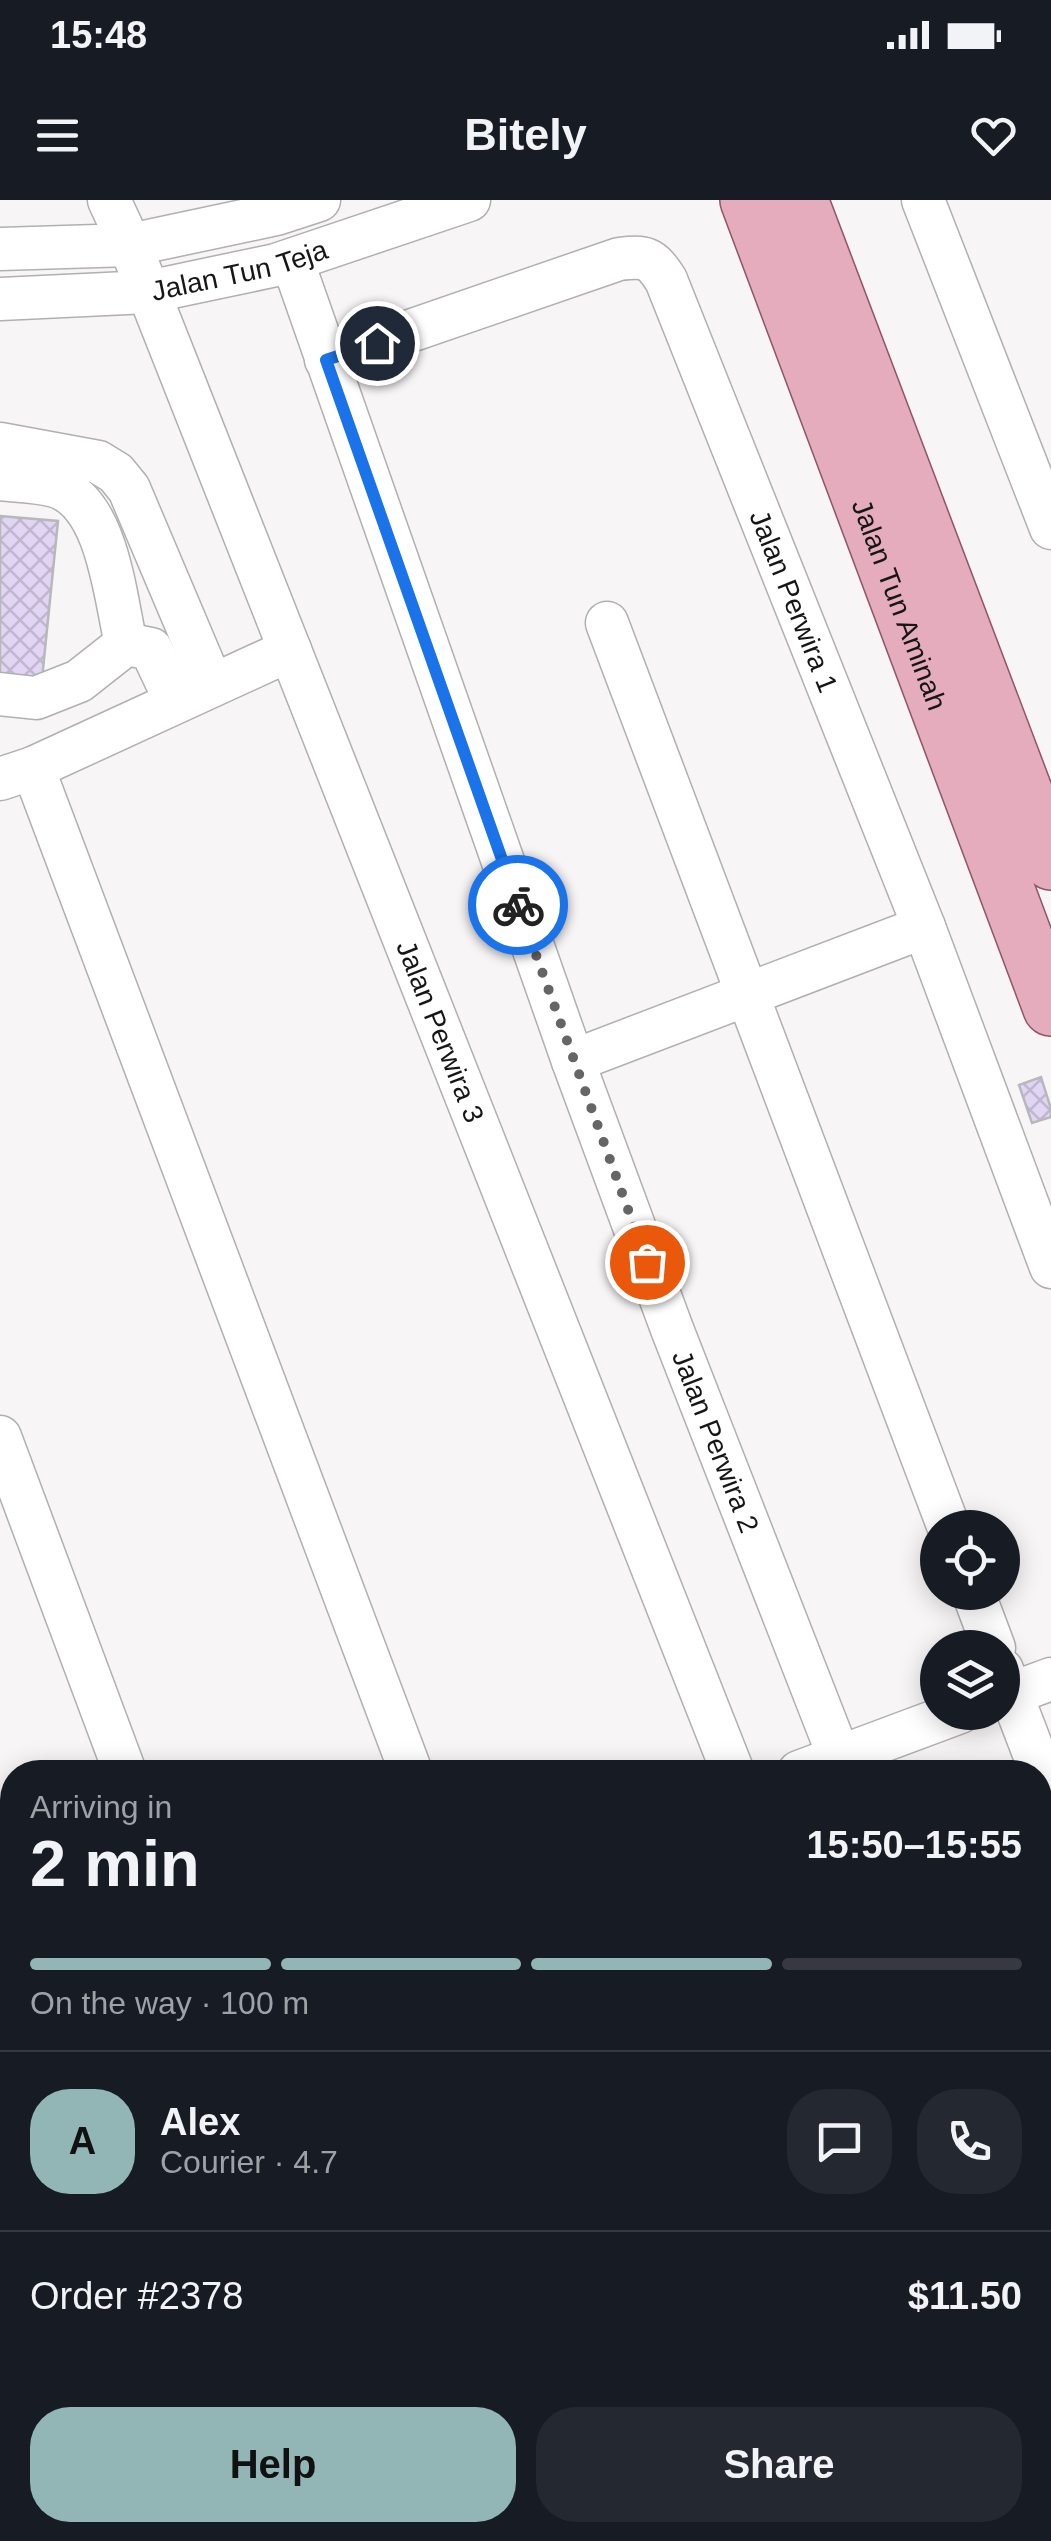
<!DOCTYPE html>
<html lang="en">
<head>
<meta charset="utf-8">
<style>
  :root { --surface:#171b24; --page:#242831; --text:#f1f3f6; --muted:#9ea1a6; --line:#363941; --accent:#92b6b6 }
  body { margin:0; font-family:Helvetica,sans-serif; background:var(--page); color:var(--text); height:100vh; display:flex; flex-direction:column; font-size:38px; white-space:nowrap }
  * { box-sizing:border-box; margin:0 }
  p { font-size:32px; color:var(--muted) }
  .icon { flex:none; width:55px; height:55px; fill:none; stroke:currentColor; stroke-width:2; stroke-linecap:round; stroke-linejoin:round }
  .map { position:relative; flex:1; overflow:hidden }
  .drawer { position:absolute; left:0px; top:1560px; width:1052px; height:782px; display:flex; flex-direction:column; background:var(--surface); border-radius:40px 40px 0 0; box-shadow:0 5px 25px #0003 }
  .drawer>* { flex:none }
  .controls { position:absolute; left:920px; top:1310px; display:grid; gap:20px }
  .controls a { display:grid; place-items:center; width:100px; height:100px; border-radius:50%; background:var(--surface); box-shadow:0 5px 25px #0003; font-size:50px }
  .pin { position:absolute; display:grid; place-items:center; width:85px; height:85px; color:#fff; margin:-42px; border:5px solid #fff; border-radius:50%; box-shadow:0 2px 10px #0007 }
  .courier { position:absolute; display:grid; place-items:center; width:100px; height:100px; margin:-50px; border:8px solid #1a73e8; border-radius:50%; background:#fff; color:#222; box-shadow:0 2px 12px #0007 }
  .head em { font-style:normal; font-weight:600 }
  .head div { display:flex; flex-direction:column-reverse }
  .head { display:flex; align-items:center; justify-content:space-between; height:170px; padding:0 30px }
  h1 { font-size:65px; font-weight:600; line-height:75px }
  .bar { display:grid; grid-template-columns:repeat(4,1fr); gap:15px 10px; align-content:center; height:120px; padding:0 30px }
  .bar i { height:12px; border-radius:8px; background:var(--line) }
  .bar .on { background:var(--accent) }
  .bar p { grid-column:span 4 }
  .line { display:flex; align-items:center; gap:25px; padding:0 30px; border-top:2px solid var(--line) }
  .line div { flex:1 }
  .round { display:grid; place-items:center; flex:none; width:105px; height:105px; border-radius:40px; background:var(--page) }
  .primary-button { display:flex; gap:20px; margin-top:auto; padding:20px 30px }
  .primary-button a { flex:1; height:115px; border-radius:40px; background:var(--accent); color:#111; font-size:40px; font-weight:600; line-height:115px; text-align:center }
  .primary-button a+a { background:var(--page); color:var(--text) }
  .status { display:flex; justify-content:space-between; align-items:center; height:70px; padding:0 50px; background:var(--surface); direction:ltr }
  .status svg { height:28px; fill:currentColor }
  header { display:flex; justify-content:space-between; align-items:center; height:130px; padding:0 30px; background:var(--surface); font-size:45px; font-weight:600 }
  .map>svg:first-child { display:block }
</style>
</head>
<body>
<div class="status"><b>15:48</b><svg viewBox="0 0 49 12"><path d="M0 12V9h3v3zM5 12V6h3v6zM10 12V3h3v9zM15 12V0h3v12zM26 1h20v11H26zM47 4h2v5h-2z"/></svg></div>
<header><svg class="icon" aria-label="menu" viewBox="0 0 24 24"><path d="M4 6h16M4 12h16M4 18h16"/></svg>Bitely<svg class="icon" aria-label="heart" viewBox="0 0 24 24"><path d="M12 20l-8-8c-3-5 5-10 8-4 3-6 11-1 8 4z"/></svg></header>
<div class="map">
<svg width="1051" height="2341" viewBox="0 0 1051 2341">
  <defs>
    <pattern id="building-cross-hatch" width="8" height="8" patternUnits="userSpaceOnUse" patternTransform="scale(2.5)"><rect width="8" height="8" fill="#e1d5f3"/><path d="M0 0l8 8M0 8l8-8" fill="none" stroke="#c0b6d0"/></pattern>
  </defs>
  <rect width="100%" height="100%" fill="#f8f5f7"/>
  <path fill="url(#building-cross-hatch)" stroke="#b8b7ba" stroke-width="2.5" d="M0 316 58 321 41 489 0 485Z
    M1041 877 1051 909V917L1032 923 1019 885Z"/>
  <g fill="none" stroke-linecap="round" stroke-linejoin="round">
    <defs>
      <g id="minor">
        <path id="s1" d="M109 0 130 45 733 1572"/>
        <path d="M923 0 1051 328"/>
        <path d="M0 49 130 45 276 14 319 0"/>
        <path id="s2" d="M292 60 573 861 672 1129 845 1572"/>
        <path id="s3" d="M0 99 148 92 276 65 469 0"/>
        <path id="s4" d="M326 160 619 59C646 56 651 57 666 80L924 727 1051 1067"/>
        <path d="M0 244 98 262 116 273 129 289 212 485"/>
        <path d="M0 279C17 281 38 281 55 286 108 302 115 397 126 444"/>
        <path d="M607 423 949 1328"/>
        <path d="M0 494 36 498 79 481 126 444 151 449 176 502"/>
        <path d="M33 568 411 1572"/>
        <path d="M0 579 33 568 290 450"/>
        <path d="M573 861 924 727"/>
        <path d="M0 1237 125 1572"/>
        <path d="M973 1392 994 1448"/>
        <path d="M1002 1470 1051 1598"/>
        <path d="M1002 1497 1051 1479"/>
        <path d="M799 1572 960 1512"/>
        <path d="M0 1871 12 1866"/>
        <path d="M0 1986 12 2020"/>
        <path d="M1040 2084 1051 2113"/>
        <path d="M125 2330 129 2341"/>
        <path d="M421 2330 426 2341"/>
        <path d="M709 2330 714 2341"/>
        <path d="M1024 2330 1028 2341"/>
      </g>
      <g id="major">
        <path id="s5" d="M748 0 1051 808"/>
        <path d="M800 0 1051 662"/>
      </g>
    </defs>
    <use href="#minor" stroke="#b2afb1" stroke-width="45"/>
    <use href="#major" stroke="#915467" stroke-width="58"/>
    <use href="#minor" stroke="#fff" stroke-width="42"/>
    <use href="#major" stroke="#e5acbe" stroke-width="55"/>
  </g>
  <g fill="none" stroke-linecap="round" stroke-linejoin="round">
    <path stroke="#666465" stroke-width="10" stroke-dasharray="0 18" d="M518 705 647 1062"/>
    <path stroke="#1a73e8" stroke-width="12" d="M377 143 326 160 518 705"/>
  </g>
  <g text-anchor="middle" stroke-width="10" stroke-linejoin="round" paint-order="stroke">
    <g font-size="28" fill="#171617" stroke="#fff">
      <text dy="10" stroke="none"><textPath href="#s3" startOffset="242">Jalan Tun Teja</textPath></text>
      <text dy="10" stroke="none"><textPath href="#s4" startOffset="712">Jalan Perwira 1</textPath></text>
      <text dy="10" stroke="none"><textPath href="#s5" startOffset="432">Jalan Tun Aminah</textPath></text>
      <text dy="10" stroke="none"><textPath href="#s1" startOffset="895">Jalan Perwira 3</textPath></text>
      <text dy="10" stroke="none"><textPath href="#s2" startOffset="1255">Jalan Perwira 2</textPath></text>
    </g>
  </g>
</svg>
<div class="controls">
<a><svg class="icon" aria-label="locate" viewBox="0 0 24 24"><circle cx="12" cy="12" r="6"/><path d="M12 2v4M12 18v4M2 12h4M18 12h4"/></svg></a>
<a><svg class="icon" aria-label="layers" viewBox="0 0 24 24"><path d="M12 4l9 5-9 5-9-5zM3 14l9 5 9-5"/></svg></a>
</div>
<div class="pin" style="left:647px;top:1062px;background:#ea580c"><svg class="icon" aria-label="bag" viewBox="0 0 24 24"><path d="M5 8h14l-1 12H6zM9 8a3 3 0 0 1 6 0"/></svg></div>
<div class="pin" style="left:377px;top:143px;background:#1f2937"><svg class="icon" aria-label="home" viewBox="0 0 24 24"><path d="M3 11l9-7 9 7M6 9v11h12V9"/></svg></div>
<div class="courier" style="left:518px;top:705px"><svg class="icon" aria-label="bike" viewBox="0 0 24 24"><circle cx="6" cy="16" r="4"/><circle cx="18" cy="16" r="4"/><path d="M6 16l4-8h5l3 8M10 8l3 8H6M13 5h3"/></svg></div>
<section class="drawer">
<div class="head"><div><h1>2 min</h1><p>Arriving in</p></div><em>15:50–15:55</em></div>
<div class="bar"><i class="on"></i><i class="on"></i><i class="on"></i><i></i><p>On the way · 100 m</p></div>
<div class="line" style="height:180px"><b class="round" style="background:var(--accent);color:#111">A</b><div><b>Alex</b><p>Courier · 4.7</p></div><a class="round"><svg class="icon" aria-label="chat" viewBox="0 0 24 24"><path d="M4 5h16v11H9l-5 4z"/></svg></a><a class="round"><svg class="icon" aria-label="phone" viewBox="0 0 24 24"><path d="M5 4h4l2 5-3 2q2 4 5 5l2-3 5 2v4C11 20 4 13 5 4z"/></svg></a></div>
<div class="line" style="height:130px"><div>Order #2378</div><b>$11.50</b></div>
<div class="primary-button"><a>Help</a><a>Share</a></div>
</section>
</div>
</body>
</html>
